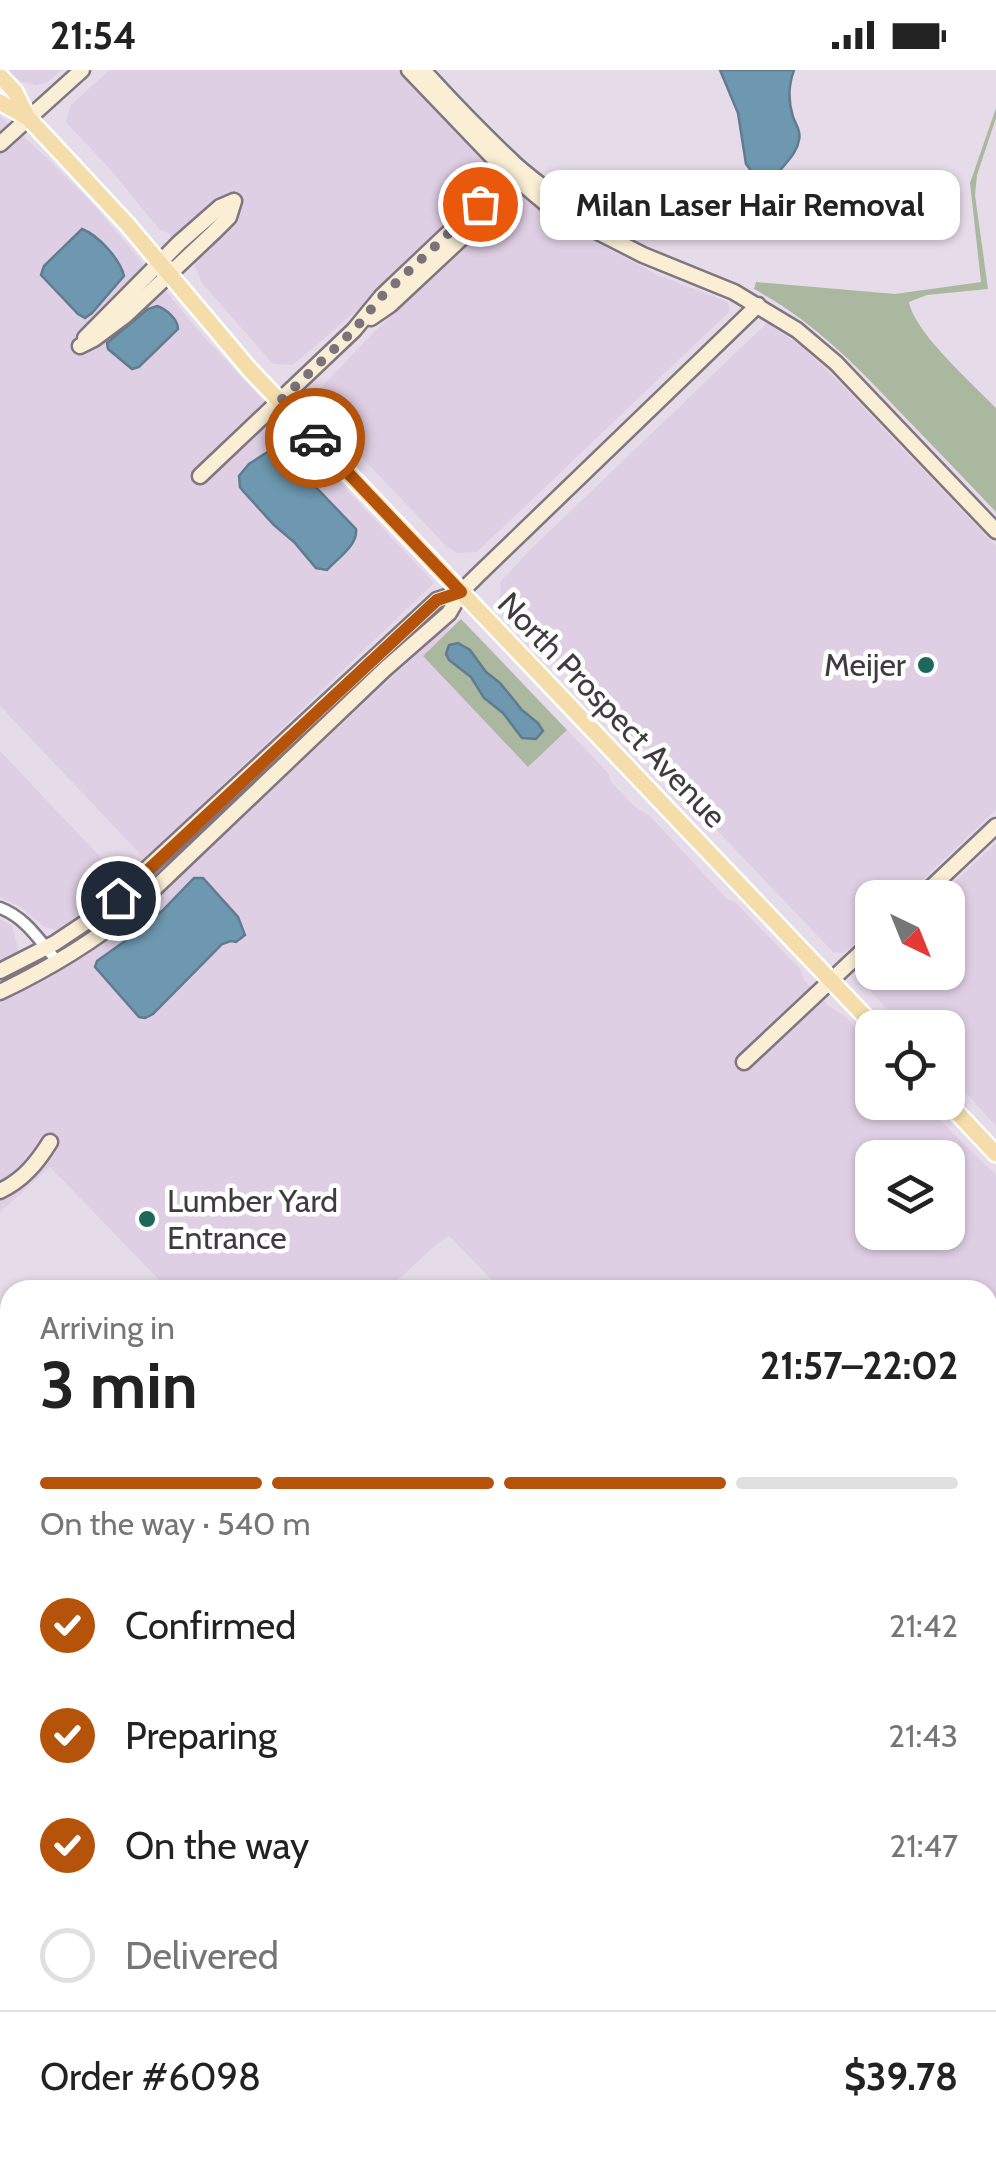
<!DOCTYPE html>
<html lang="en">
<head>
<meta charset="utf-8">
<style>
  :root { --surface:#fff; --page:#f6f6f6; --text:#222; --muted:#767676; --line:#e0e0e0; --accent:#b45309 }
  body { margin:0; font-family:Cabin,sans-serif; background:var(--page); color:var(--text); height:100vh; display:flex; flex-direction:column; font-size:38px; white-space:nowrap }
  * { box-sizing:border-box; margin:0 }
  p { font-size:32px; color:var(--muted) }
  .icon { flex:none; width:55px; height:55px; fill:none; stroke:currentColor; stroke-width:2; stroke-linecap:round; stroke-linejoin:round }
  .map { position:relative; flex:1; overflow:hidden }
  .side { position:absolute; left:0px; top:1210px; width:998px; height:882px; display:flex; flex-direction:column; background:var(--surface); border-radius:30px 30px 0 0; box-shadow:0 2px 8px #0004 }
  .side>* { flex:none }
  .needle { width:65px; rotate:137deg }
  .fabs { position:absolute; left:855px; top:810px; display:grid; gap:20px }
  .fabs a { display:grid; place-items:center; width:110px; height:110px; border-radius:20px; background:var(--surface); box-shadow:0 2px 8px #0004; font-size:50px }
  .pin { position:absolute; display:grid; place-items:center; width:85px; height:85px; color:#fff; margin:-42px; border:5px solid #fff; border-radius:50%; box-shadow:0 2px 10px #0007 }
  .courier { position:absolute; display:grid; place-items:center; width:100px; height:100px; margin:-50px; border:8px solid #b45309; border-radius:50%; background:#fff; color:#222; box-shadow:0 2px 12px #0007 }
  .bubble { position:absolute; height:70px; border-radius:20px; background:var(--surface); box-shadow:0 2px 8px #0004; font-size:32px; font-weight:800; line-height:70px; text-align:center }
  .summary em { font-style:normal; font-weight:800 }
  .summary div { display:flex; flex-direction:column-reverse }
  .summary { display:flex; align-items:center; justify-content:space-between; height:170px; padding:0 40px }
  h1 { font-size:65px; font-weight:800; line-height:75px }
  .bar { display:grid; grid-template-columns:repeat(4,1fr); gap:15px 10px; align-content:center; height:120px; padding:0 40px }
  .bar i { height:12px; border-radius:8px; background:var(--line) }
  .bar .on { background:var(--accent) }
  .bar p { grid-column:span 4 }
  .line { display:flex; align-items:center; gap:25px; padding:0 40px; border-top:2px solid var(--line) }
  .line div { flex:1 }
  ol { padding:0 40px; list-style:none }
  li { display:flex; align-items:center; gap:30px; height:110px }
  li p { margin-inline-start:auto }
  li .icon { padding:10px; border-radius:50%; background:var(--accent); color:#fff; stroke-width:4 }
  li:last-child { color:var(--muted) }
  li i { width:55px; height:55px; border:5px solid var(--line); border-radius:50% }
  .status { display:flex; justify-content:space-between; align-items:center; height:70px; padding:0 50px; background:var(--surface); direction:ltr }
  .status svg { height:28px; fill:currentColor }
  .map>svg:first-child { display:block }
</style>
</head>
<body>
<div class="status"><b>21:54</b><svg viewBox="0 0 49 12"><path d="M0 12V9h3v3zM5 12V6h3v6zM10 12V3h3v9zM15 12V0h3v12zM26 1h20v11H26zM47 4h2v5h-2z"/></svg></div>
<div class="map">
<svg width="996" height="2092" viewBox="0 0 996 2092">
  <rect width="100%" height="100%" fill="#e6dbe9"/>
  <path fill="#dfcfe4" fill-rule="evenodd" d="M6 0H61L48 12 36 15 22 12Z
    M109 0H398L496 101 497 106 364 234 293 295 273 294 202 213 193 191 168 163 159 159 109 98 66 52 71 35Z
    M0 46 44 85 96 137 204 267 434 513 145 789 0 636Z
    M520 123 563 155 658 205 728 232 730 241 477 482 458 483 447 477 317 340 316 323 372 264Z
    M767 253 802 277 836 309 996 476V740L904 827 872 828V857L844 883 833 882 690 732 674 713 671 707 644 678 635 677 625 666 617 654 505 538 498 527 501 524 500 512 534 476Z
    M464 557 476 564 608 703 611 712 635 737 650 746 727 829 735 832 800 899 804 910 828 935 846 947 872 977V1032L922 1033 996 1105V1228L988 1236V1220H502L449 1166 437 1174 387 1220H169L50 1097 0 1142V930L80 889 129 853 445 558ZM872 1088H948V1162H872Z
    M0 681 124 812 95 837 59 861 43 856 21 837 0 827Z
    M996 773V1056L948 1003V958L904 957 864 914 868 901 872 895V902H948V828L939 827Z
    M0 849 12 856 19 882 0 891Z"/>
  <path fill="#abb8a0" d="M996 38V48L977 105 975 125 988 219 927 225 909 232C914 262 973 314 996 338V442C964 408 932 375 900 342 855 294 812 250 754 219L756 212 895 224 981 212 970 113Z
    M461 549 567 660 528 697 423 586Z
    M10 1269V1347L0 1356V1278Z
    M0 1813 10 1825V2074L0 2079Z
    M996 1821V2050L988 2058V1829Z
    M48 2083V2082L85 2083 75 2092H20L34 2084 39 2089Z
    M879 2083H962L952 2092H888Z"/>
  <path fill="#6d98af" stroke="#607c8e" stroke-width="2.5" d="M720 0H794C788 16 788 31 793 47 796 55 801 61 799 70 796 89 775 99 771 118L763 122 758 110 746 94 738 43Z
    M82 159C98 165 120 189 124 206L92 243 85 248 78 244 41 205 44 196Z
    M157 236C166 239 178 249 178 259L139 297 132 299 108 279 107 273 148 239Z
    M272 379 282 382 356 459C358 475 338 488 327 500L316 498 294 472 274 455 243 421 240 417 239 406 249 394Z
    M458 573 470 580 486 602 500 613 522 640 538 653 543 661 536 669 522 668 503 643 484 628 471 607 449 590 446 584 449 575Z
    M194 808H203L238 847 245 865 236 872 231 871 222 874 153 944 145 948 139 947 95 897 97 891 132 866 162 841Z
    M0 1902 10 1912V2009L0 2008Z"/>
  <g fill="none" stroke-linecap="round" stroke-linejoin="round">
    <defs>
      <path id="street" d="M0 838C27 848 40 872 58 892
        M988 1540 996 1532
        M0 1646 10 1637
        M988 1680 996 1672
        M988 1821 996 1813
        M731 2082 740 2092
        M872 2082 881 2092"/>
      <path id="secondary" d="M409 0 500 95 551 138 643 185 734 222 797 260 836 293 996 461
        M423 0C453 33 484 65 516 95 538 115 563 129 581 152
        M0 74 82 0
        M371 248 390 235 528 106
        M85 268 179 173 220 137 234 131
        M80 276 94 269 125 246 214 162 229 147 234 131
        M200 406 354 260 382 226 518 97
        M920 828 996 756
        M0 901 55 873 97 845 437 530 461 522
        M0 922C48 899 92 873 133 839L385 599 449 543 461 522 478 505 758 235
        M744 992 872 872
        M0 1121C23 1110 37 1093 50 1072
        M988 1256 996 1248
        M0 1505 10 1516
        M91 2092 101 2082"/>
      <path id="primary" d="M0 6 15 22 28 48
        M0 32 28 48 47 68 127 154 250 300 876 958
        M947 1032 996 1084"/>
    </defs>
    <use href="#street" stroke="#7f7682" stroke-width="15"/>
    <use href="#secondary" stroke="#7f7682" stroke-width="19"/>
    <use href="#primary" stroke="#fff" stroke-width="20"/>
    <use href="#street" stroke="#fff" stroke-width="10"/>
    <use href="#secondary" stroke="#faeed5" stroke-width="14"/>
    <use href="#primary" stroke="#f4ddaa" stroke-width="15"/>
  </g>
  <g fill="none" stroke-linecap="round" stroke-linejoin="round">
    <path stroke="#7a737c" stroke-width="10" stroke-dasharray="0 18" d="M315 368 280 331 354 260 382 226 480 134"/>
    <path stroke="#b45309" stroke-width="12" d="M118 828 437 530 461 522 315 368"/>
  </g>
  <g fill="#20675b" stroke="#fff" stroke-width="4">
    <circle cx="926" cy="595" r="10"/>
    <circle cx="147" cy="1149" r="10"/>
  </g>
  <g text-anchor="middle" stroke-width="9" stroke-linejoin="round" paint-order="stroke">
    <g font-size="32" fill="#403b41" stroke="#fff" text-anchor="end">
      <text x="906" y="606">Meijer</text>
      <text x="167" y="1142" text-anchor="start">Lumber Yard<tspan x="167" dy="37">Entrance</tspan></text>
    </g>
    <g font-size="32" fill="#403b41" stroke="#fff">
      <text transform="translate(612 640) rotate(46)" y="11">North Prospect Avenue</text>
    </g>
  </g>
</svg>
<div class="fabs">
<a><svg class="needle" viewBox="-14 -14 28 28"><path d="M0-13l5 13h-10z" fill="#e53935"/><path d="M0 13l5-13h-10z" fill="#767676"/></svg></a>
<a><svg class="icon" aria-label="locate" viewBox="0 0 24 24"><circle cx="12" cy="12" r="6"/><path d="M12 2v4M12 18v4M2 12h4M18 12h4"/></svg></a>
<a><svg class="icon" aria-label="layers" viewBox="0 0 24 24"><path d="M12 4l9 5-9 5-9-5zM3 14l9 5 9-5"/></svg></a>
</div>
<div class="pin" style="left:480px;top:134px;background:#ea580c"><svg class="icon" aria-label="bag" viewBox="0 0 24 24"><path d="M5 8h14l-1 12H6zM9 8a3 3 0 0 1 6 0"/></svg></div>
<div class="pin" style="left:118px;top:828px;background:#1f2937"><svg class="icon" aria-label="home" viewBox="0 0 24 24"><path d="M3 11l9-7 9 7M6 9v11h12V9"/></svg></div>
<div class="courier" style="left:315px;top:368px"><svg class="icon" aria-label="car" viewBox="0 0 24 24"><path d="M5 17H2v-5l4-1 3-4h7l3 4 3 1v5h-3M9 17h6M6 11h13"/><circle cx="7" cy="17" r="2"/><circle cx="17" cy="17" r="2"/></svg></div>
<div class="bubble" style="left:540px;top:100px;width:420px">Milan Laser Hair Removal</div>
<section class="side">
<div class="summary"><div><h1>3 min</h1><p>Arriving in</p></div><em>21:57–22:02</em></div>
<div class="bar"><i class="on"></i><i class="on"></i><i class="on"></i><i></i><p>On the way · 540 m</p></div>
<ol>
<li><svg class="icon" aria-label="check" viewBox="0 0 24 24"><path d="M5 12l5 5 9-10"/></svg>Confirmed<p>21:42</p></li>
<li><svg class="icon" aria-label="check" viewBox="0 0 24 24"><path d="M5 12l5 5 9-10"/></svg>Preparing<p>21:43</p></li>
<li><svg class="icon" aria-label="check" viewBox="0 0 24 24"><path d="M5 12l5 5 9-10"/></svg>On the way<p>21:47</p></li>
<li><i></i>Delivered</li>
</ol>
<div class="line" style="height:130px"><div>Order #6098</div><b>$39.78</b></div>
</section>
</div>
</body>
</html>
